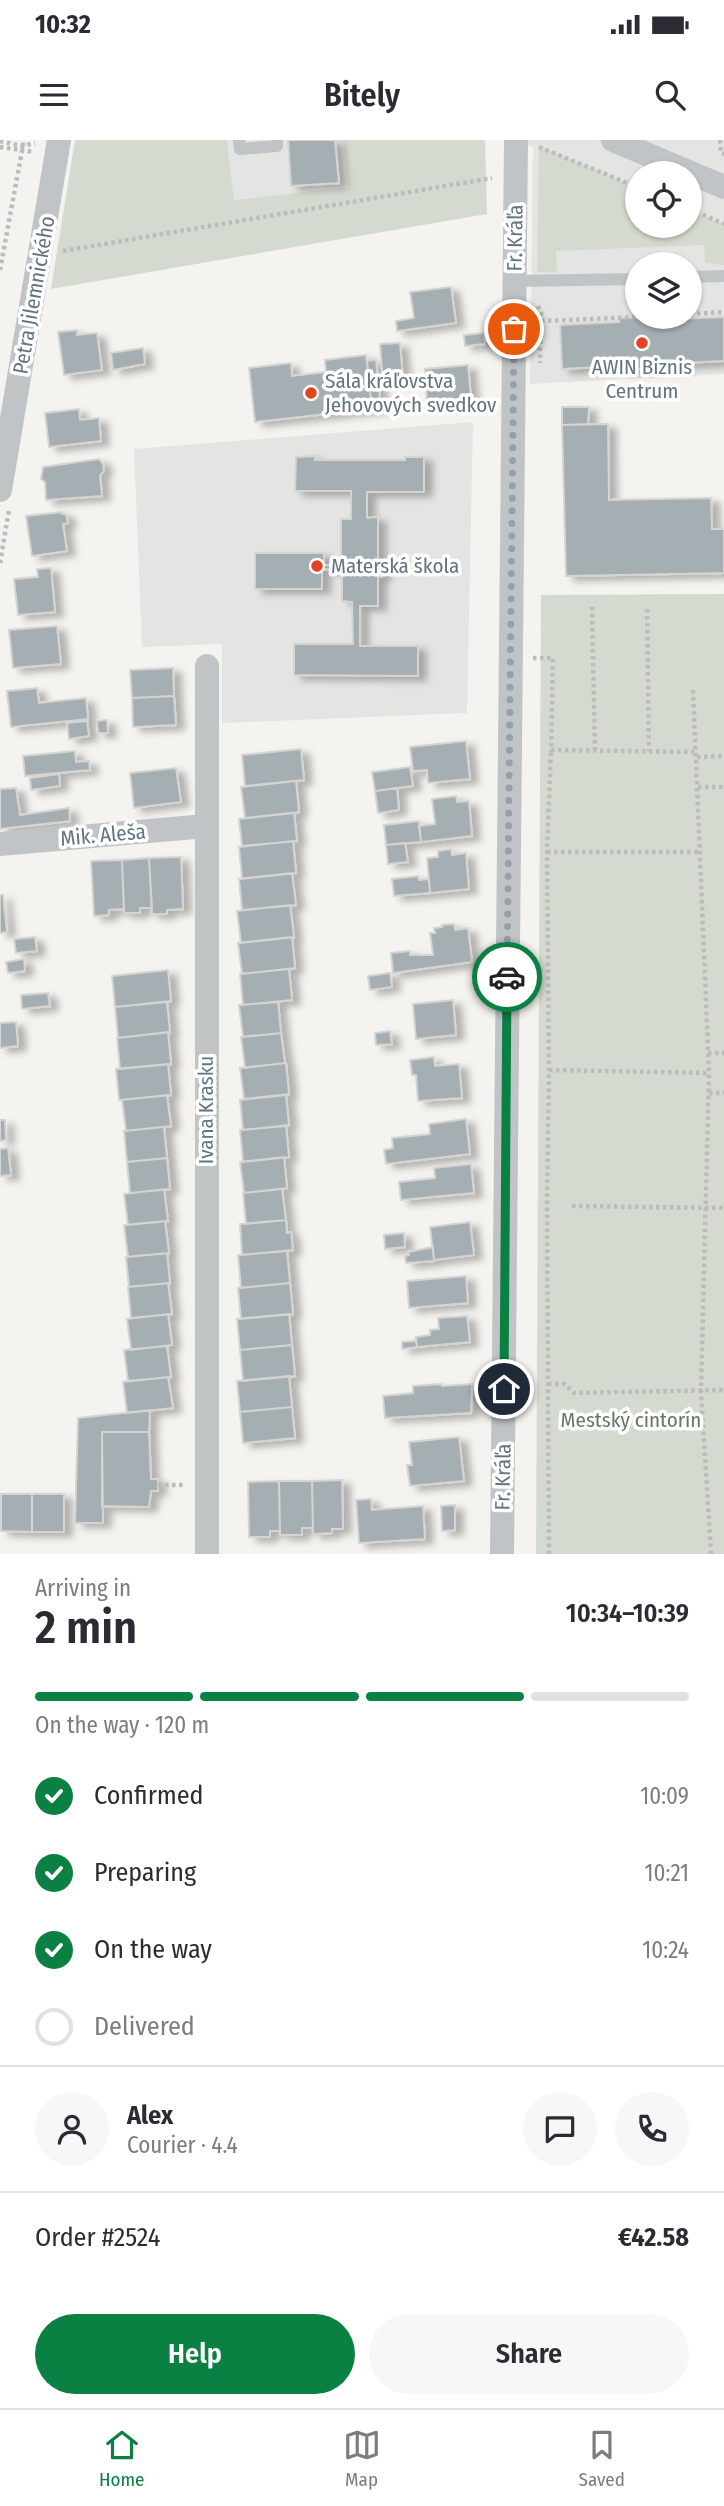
<!DOCTYPE html>
<html lang="en">
<head>
<meta charset="utf-8">
<style>
  :root { --surface:#fff; --page:#f7f7f7; --text:#2b2b33; --muted:#7c7c81; --line:#e1e1e2; --accent:#0b8043 }
  body { margin:0; font-family:"Fira Sans Condensed",sans-serif; background:var(--page); color:var(--text); height:100vh; display:flex; flex-direction:column; font-size:26px; white-space:nowrap }
  * { box-sizing:border-box; margin:0 }
  p { font-size:23px; color:var(--muted) }
  .icon { flex:none; width:38px; height:38px; fill:none; stroke:currentColor; stroke-width:2; stroke-linecap:round; stroke-linejoin:round }
  .map { position:relative; height:1414px; overflow:hidden }
  .drawer { display:flex; flex-direction:column; background:var(--surface); flex:1 }
  .drawer>* { flex:none }
  .tools { position:absolute; left:625px; top:21px; display:grid; gap:14px }
  .tools a { display:grid; place-items:center; width:77px; height:77px; border-radius:50%; background:var(--surface); box-shadow:0 2px 5px #0004; font-size:35px }
  .pin { position:absolute; display:grid; place-items:center; width:60px; height:60px; color:#fff; margin:-30px; border:4px solid #fff; border-radius:50%; box-shadow:0 2px 7px #0007 }
  .courier { position:absolute; display:grid; place-items:center; width:70px; height:70px; margin:-35px; border:5px solid #0b8043; border-radius:50%; background:#fff; color:#222; box-shadow:0 2px 9px #0007 }
  .headline em { font-style:normal; font-weight:600 }
  .headline div { display:flex; flex-direction:column-reverse }
  .headline { display:flex; align-items:center; justify-content:space-between; height:119px; padding:0 35px }
  h1 { font-size:46px; font-weight:600; line-height:52px }
  .bar { display:grid; grid-template-columns:repeat(4,1fr); gap:10px 7px; align-content:center; height:84px; padding:0 35px }
  .bar i { height:9px; border-radius:5px; background:var(--line) }
  .bar .selected { background:var(--accent) }
  .bar p { grid-column:span 4 }
  .line { display:flex; align-items:center; gap:18px; padding:0 35px; border-top:2px solid var(--line) }
  .line div { flex:1 }
  .round { display:grid; place-items:center; flex:none; width:74px; height:74px; border-radius:37px; background:var(--page) }
  ol { padding:0 35px; list-style:none }
  li { display:flex; align-items:center; gap:21px; height:77px }
  li p { margin-inline-start:auto }
  li .icon { padding:7px; border-radius:50%; background:var(--accent); color:#fff; stroke-width:4 }
  li:last-child { color:var(--muted) }
  li i { width:38px; height:38px; border:4px solid var(--line); border-radius:50% }
  .action { display:flex; gap:14px; margin-top:auto; padding:14px 35px }
  .action a { flex:1; height:80px; border-radius:42px; background:var(--accent); color:#fff; font-size:28px; font-weight:600; line-height:80px; text-align:center }
  .action a+a { background:var(--page); color:var(--text) }
  .status { display:flex; justify-content:space-between; align-items:center; height:49px; padding:0 35px; background:var(--surface); direction:ltr }
  .status svg { height:19px; fill:currentColor }
  header { display:flex; justify-content:space-between; align-items:center; height:91px; padding:0 35px; background:var(--surface); font-size:32px; font-weight:600 }
  .tab-bar { display:flex; justify-content:space-around; align-items:center; height:98px; border-top:2px solid var(--line); background:var(--surface); font-size:19px; color:var(--muted) }
  .tab-bar a { display:grid; justify-items:center; gap:4px }
  .tab-bar .selected { color:var(--accent) }
  .map>svg:first-child { display:block }
</style>
</head>
<body>
<div class="status"><b>10:32</b><svg viewBox="0 0 49 12"><path d="M0 12V9h3v3zM5 12V6h3v6zM10 12V3h3v9zM15 12V0h3v12zM26 1h20v11H26zM47 4h2v5h-2z"/></svg></div>
<header><svg class="icon" aria-label="menu" viewBox="0 0 24 24"><path d="M4 6h16M4 12h16M4 18h16"/></svg>Bitely<svg class="icon" aria-label="search" viewBox="0 0 24 24"><circle cx="10" cy="10" r="6"/><path d="M15 15l6 6"/></svg></header>
<div class="map">
<svg width="724" height="1414" viewBox="0 0 724 1414">
  <defs>
    <filter id="shadow"><feDropShadow dx="8" dy="4.5" stdDeviation="3.5" flood-color="#0004"/></filter>
  </defs>
  <rect width="100%" height="100%" fill="#f4f3ef"/>
  <path fill="#e4e5e3" fill-rule="evenodd" d="M227 0H343L348 47 234 60Z
    M516 0H724V234L530 244 533 7ZM637 33H690V86H637ZM637 124H690V177H637Z
    M473 282 467 573 222 583V504L142 507 134 309Z"/>
  <path fill="#d5dad0" d="M75 0H227L234 60 348 47 343 0H485L487 74 51 149Z
    M539 6 637 47V86H690V69L724 84V125L705 123 704 105 556 111 557 132H537Z
    M724 454V1414H536L541 455Z"/>
  <path fill="#a5aeb2" stroke="#d5d4d2" stroke-width="2" filter="url(#shadow)" d="M288 0H335L339 43 291 46Z
    M451 147 456 183 397 191 396 181 414 178 410 152Z
    M678 177V179L724 177V221L682 223V227L623 230V226L562 229 560 185 619 182V178Z
    M77 190V195L97 193 102 230 64 235 58 192Z
    M484 193 485 204 465 206 464 195Z
    M400 203 403 240 383 242 380 204Z
    M143 208 145 224 113 230 111 213Z
    M366 215 372 269 255 282 249 228 291 223 292 236 326 232 325 220Z
    M376 220 381 268 372 269 367 221Z
    M468 225 471 258 427 261 425 229Z
    M562 267H589L588 284 562 285Z
    M79 269 80 280 99 278 101 301 49 307 45 273Z
    M608 284 609 360 711 358 712 389H724V433L566 436 562 285Z
    M315 316V320H405V317H424V352H367V378L378 377V427H382V437H378V466H360V506H418V536L294 535V504H353L352 462 342 461V430L322 429V449H255V413H324V425H341V379H351V351H295L296 317Z
    M99 319 103 324 104 331 100 335 102 356 46 360 45 342 41 339 43 327Z
    M62 372V374H66L68 383 63 384 67 411 32 416 26 376Z
    M51 428 55 472 18 475 14 439 38 437 37 429Z
    M57 486 61 524 13 528 9 490Z
    M173 528 174 556 132 558 130 530Z
    M37 548 39 563 86 558 88 579 11 587 7 551Z
    M174 556 176 585 133 587 132 558Z
    M107 580 108 593H98L97 581Z
    M87 581 89 596 69 599 67 583Z
    M466 601 470 639 428 643 427 630 413 631 410 607Z
    M301 609 304 640 245 646 242 615Z
    M75 611 76 622 89 621 90 630 25 636 23 616Z
    M410 627 413 646 375 651 372 632Z
    M176 628 181 662 134 668 130 633Z
    M59 634 60 646 31 650 30 638Z
    M296 641 299 672 245 678 241 647Z
    M16 648 20 675 69 668 70 681 0 689V649Z
    M397 648 399 670 378 673 375 651Z
    M456 656 457 662 469 661 472 696 421 702 419 686 435 684 432 659Z
    M294 673 297 701 242 706 239 679Z
    M419 681 421 702 386 705 384 685Z
    M293 701 296 733 242 739 239 707Z
    M405 703 408 722 388 724 386 705Z
    M451 709 452 715 466 713 469 749 430 753 427 718 438 717V711Z
    M181 717 183 769 167 770V774H152L149 718Z
    M149 718 152 768H140V773H124L122 720Z
    M122 720 124 769 109 770V775L94 776 91 721Z
    M292 733 296 765 242 770 239 739Z
    M418 736 419 740 429 739 430 753 394 756 392 739Z
    M0 755H3L7 792 0 793Z
    M290 765 294 797 241 803 237 771Z
    M454 784 455 790 468 788 472 822 393 833 391 813 410 811V815H433L430 793H435L434 788 442 787V785Z
    M35 797 37 811 16 813 14 799Z
    M292 797 295 828 242 834 238 803Z
    M24 819 25 831 8 833 6 822Z
    M289 829 292 860 243 865 240 834Z
    M168 830 171 861 115 867 112 836Z
    M390 833 392 847 370 850 368 836Z
    M48 853 50 866 22 869 21 855Z
    M453 860 456 895 416 899 413 864Z
    M167 862 170 892 118 898 115 867Z
    M278 862 281 893 243 897 239 865Z
    M16 882 18 906 0 908V883Z
    M390 891 392 904 376 905 375 893Z
    M168 892 171 924 120 929 117 898Z
    M281 893 285 923 245 928 241 897Z
    M434 917 435 926 459 924 462 958 418 961 416 935H412L410 920Z
    M286 923 289 954 244 959 240 928Z
    M168 924 171 955 119 960 116 929Z
    M167 955 171 986 126 991 122 960Z
    M286 955 289 985 243 990 240 960Z
    M466 979 470 1014 386 1024 384 1010 393 1008 392 998 430 994 429 984Z
    M0 980H5L6 1000 0 1001Z
    M286 986 289 1017 243 1022 240 990Z
    M164 987 167 1018 127 1022 124 991Z
    M8 1008 11 1035 0 1036V1009Z
    M284 1017 287 1048 244 1053 240 1022Z
    M167 1018 170 1049 130 1053 127 1022Z
    M471 1024 474 1053 401 1060 399 1042 435 1038 434 1028Z
    M164 1049 168 1081 128 1085 124 1054Z
    M282 1049 286 1080 246 1084 243 1053Z
    M286 1080 287 1093 291 1092 293 1110 242 1115 240 1084Z
    M165 1081 169 1113 128 1117 124 1085Z
    M470 1082 474 1115 434 1120 430 1087Z
    M404 1093 405 1107 385 1109 384 1095Z
    M433 1107 434 1121 406 1123 405 1116 409 1115 408 1112Z
    M287 1111 290 1143 241 1148 238 1115Z
    M167 1113 170 1143 129 1147 126 1117Z
    M466 1136 468 1163 409 1168 407 1141Z
    M168 1143 172 1174 131 1178 128 1147Z
    M290 1143 293 1174 241 1179 238 1148Z
    M168 1174 172 1205 131 1210 127 1179Z
    M289 1174 292 1205 240 1210 237 1179Z
    M467 1176 470 1202 417 1207 416 1197 430 1195V1190L439 1189 438 1178Z
    M416 1201 417 1207 402 1209V1202Z
    M292 1205 295 1236 243 1241 240 1210Z
    M167 1206 171 1237 128 1241 124 1210Z
    M289 1236 292 1267 240 1272 237 1241Z
    M168 1237 173 1268 127 1273 123 1242Z
    M441 1244 442 1246 472 1244 471 1273 385 1278 383 1256 413 1253V1246Z
    M292 1267 295 1298 243 1303 240 1272Z
    M150 1270 149 1292H102L103 1383H75L78 1278Z
    M102 1292H149L151 1339H158V1351H151L149 1367 102 1366Z
    M459 1297 464 1341 410 1346 407 1325H412L409 1302Z
    M342 1340 343 1389H332V1393L313 1394 312 1341Z
    M279 1341 280 1391H270V1397H249L248 1342Z
    M279 1341H312L313 1388H302V1395H280Z
    M1 1354H32V1392L1 1391Z
    M32 1354H64V1392H32Z
    M371 1359 372 1370 423 1366 425 1399 359 1403 356 1360Z
    M455 1365V1390L442 1391 441 1366Z"/>
  <g fill="none" stroke-linecap="round" stroke-linejoin="round">
    <path stroke="#babcbe" stroke-width="4.5" stroke-dasharray="3.5 3.5" stroke-linecap="butt" d="M720 0 721 13 724 14
      M0 1 22 6 35 3
      M0 7 34 12
      M539 7 637 47
      M690 69 724 84
      M63 111 492 38
      M0 130 24 0
      M538 166 541 173 540 223
      M690 174 724 172
      M541 181 637 177
      M0 423 9 370
      M592 467 595 611
      M647 469 649 611
      M533 518H553L551 610 697 612
      M693 550 709 933 701 1251 711 1414
      M697 617 724 616
      M698 647H724
      M547 712H701
      M708 913H724
      M549 930 709 933
      M709 953H724
      M572 1066 724 1068
      M548 1244H565L574 1253 724 1250
      M158 1345H185
      M549 1414 547 1065 549 930 547 712 551 610"/>
    <path stroke="#c0c4c7" stroke-width="12" d="M239 0 240 9 277 6V0
      M690 137 724 136
      M514 141 637 139"/>
    <path stroke="#c0c4c7" stroke-width="24" d="M613 0 724 47
      M0 350 59 0
      M0 704 206 686
      M207 1414V526
      M502 1414 516 0"/>
  </g>
  <g fill="none" stroke-linecap="round" stroke-linejoin="round">
    <path stroke="#95a0a7" stroke-width="7" stroke-dasharray="0 12.6" d="M507 837 514 189"/>
    <path stroke="#0b8043" stroke-width="9" d="M504 1249 507 837"/>
  </g>
  <g fill="#e24420" stroke="#fff" stroke-width="2.5">
    <circle cx="642" cy="203" r="7"/>
    <circle cx="311" cy="253" r="7"/>
    <circle cx="317" cy="426" r="7"/>
  </g>
  <g text-anchor="middle" stroke-width="7" stroke-linejoin="round" paint-order="stroke">
    <g font-size="21" fill="#627480" stroke="#fff">
      <text transform="translate(515 98) rotate(-89)" y="7">Fr. Kráľa</text>
      <text transform="translate(34 155) rotate(-80)" y="7">Petra Jilemnického</text>
      <text transform="translate(103 695) rotate(-5)" y="7">Mik. Aleša</text>
      <text transform="translate(206 970) rotate(-90)" y="7">Ivana Krasku</text>
      <text transform="translate(503 1337) rotate(-89)" y="7">Fr. Kráľa</text>
    </g>
    <g font-size="21" fill="#627480" stroke="#fff" text-anchor="start">
      <text x="642" y="234" text-anchor="middle">AWIN Biznis<tspan x="642" dy="24">Centrum</tspan></text>
      <text x="325" y="248">Sála kráľovstva<tspan x="325" dy="24">Jehovových svedkov</tspan></text>
      <text x="331" y="433">Materská škola</text>
    </g>
    <g font-size="21" fill="#677861" stroke="#fff">
      <text x="631" y="1287">Mestský cintorín</text>
    </g>
  </g>
</svg>
<div class="tools">
<a><svg class="icon" aria-label="locate" viewBox="0 0 24 24"><circle cx="12" cy="12" r="6"/><path d="M12 2v4M12 18v4M2 12h4M18 12h4"/></svg></a>
<a><svg class="icon" aria-label="layers" viewBox="0 0 24 24"><path d="M12 4l9 5-9 5-9-5zM3 14l9 5 9-5"/></svg></a>
</div>
<div class="pin" style="left:514px;top:189px;background:#ea580c"><svg class="icon" aria-label="bag" viewBox="0 0 24 24"><path d="M5 8h14l-1 12H6zM9 8a3 3 0 0 1 6 0"/></svg></div>
<div class="pin" style="left:504px;top:1249px;background:#1f2937"><svg class="icon" aria-label="home" viewBox="0 0 24 24"><path d="M3 11l9-7 9 7M6 9v11h12V9"/></svg></div>
<div class="courier" style="left:507px;top:837px"><svg class="icon" aria-label="car" viewBox="0 0 24 24"><path d="M5 17H2v-5l4-1 3-4h7l3 4 3 1v5h-3M9 17h6M6 11h13"/><circle cx="7" cy="17" r="2"/><circle cx="17" cy="17" r="2"/></svg></div>
</div>
<section class="drawer">
<div class="headline"><div><h1>2 min</h1><p>Arriving in</p></div><em>10:34–10:39</em></div>
<div class="bar"><i class="selected"></i><i class="selected"></i><i class="selected"></i><i></i><p>On the way · 120 m</p></div>
<ol>
<li><svg class="icon" aria-label="check" viewBox="0 0 24 24"><path d="M5 12l5 5 9-10"/></svg>Confirmed<p>10:09</p></li>
<li><svg class="icon" aria-label="check" viewBox="0 0 24 24"><path d="M5 12l5 5 9-10"/></svg>Preparing<p>10:21</p></li>
<li><svg class="icon" aria-label="check" viewBox="0 0 24 24"><path d="M5 12l5 5 9-10"/></svg>On the way<p>10:24</p></li>
<li><i></i>Delivered</li>
</ol>
<div class="line" style="height:126px"><a class="round"><svg class="icon" aria-label="person" viewBox="0 0 24 24"><circle cx="12" cy="8" r="4"/><path d="M4 21q1-7 8-7t8 7"/></svg></a><div><b>Alex</b><p>Courier · 4.4</p></div><a class="round"><svg class="icon" aria-label="chat" viewBox="0 0 24 24"><path d="M4 5h16v11H9l-5 4z"/></svg></a><a class="round"><svg class="icon" aria-label="phone" viewBox="0 0 24 24"><path d="M5 4h4l2 5-3 2q2 4 5 5l2-3 5 2v4C11 20 4 13 5 4z"/></svg></a></div>
<div class="line" style="height:91px"><div>Order #2524</div><b>€42.58</b></div>
<div class="action"><a>Help</a><a>Share</a></div>
</section>
<nav class="tab-bar">
<a class="selected"><svg class="icon" aria-label="home" viewBox="0 0 24 24"><path d="M3 11l9-7 9 7M6 9v11h12V9"/></svg>Home</a>
<a><svg class="icon" aria-label="map" viewBox="0 0 24 24"><path d="M3 6l6-2 6 2 6-2v14l-6 2-6-2-6 2zM9 4v14M15 6v14"/></svg>Map</a>
<a><svg class="icon" aria-label="saved" viewBox="0 0 24 24"><path d="M7 4h10v16l-5-4-5 4z"/></svg>Saved</a>
</nav>
</body>
</html>
